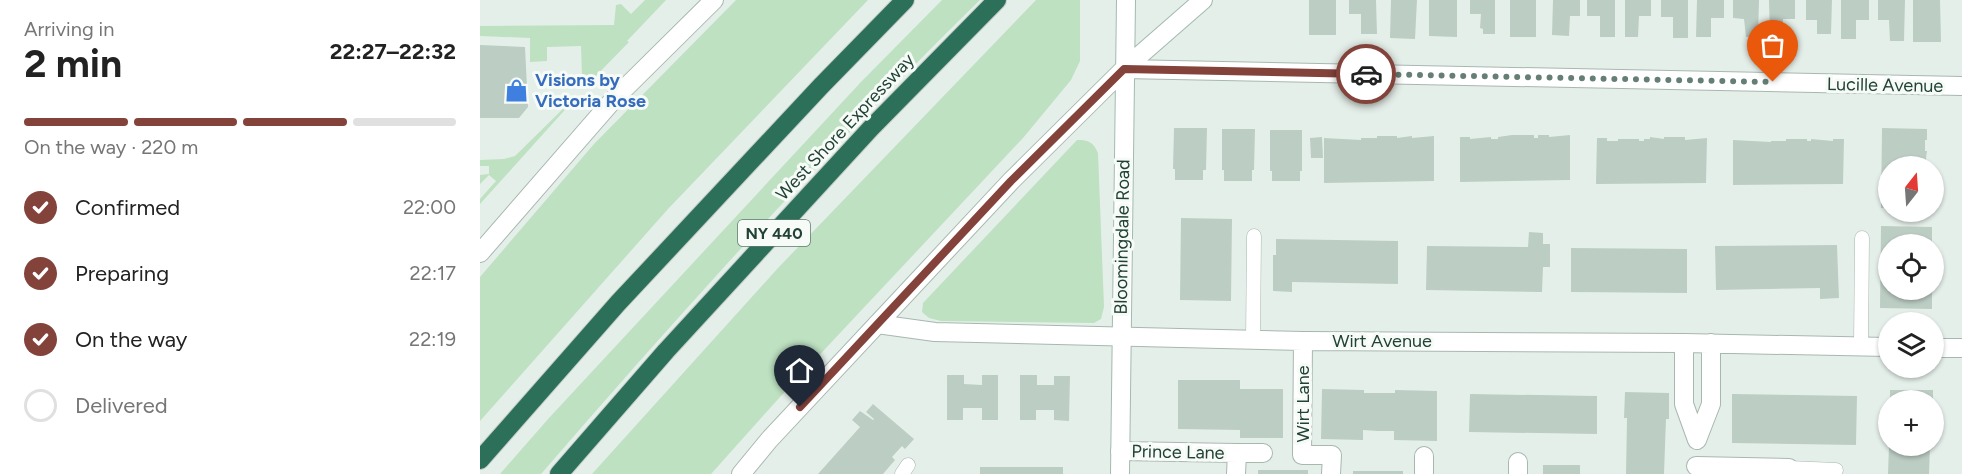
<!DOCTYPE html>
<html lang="en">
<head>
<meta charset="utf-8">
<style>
  :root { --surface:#fff; --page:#f6f6f6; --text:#222; --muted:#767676; --line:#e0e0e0; --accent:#83423a }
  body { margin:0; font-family:Figtree,sans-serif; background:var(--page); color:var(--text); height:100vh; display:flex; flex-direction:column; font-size:22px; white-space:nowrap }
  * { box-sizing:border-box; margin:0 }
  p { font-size:20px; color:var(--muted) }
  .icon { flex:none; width:33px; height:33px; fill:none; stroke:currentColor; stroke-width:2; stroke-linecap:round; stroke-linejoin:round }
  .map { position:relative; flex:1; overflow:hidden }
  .side { display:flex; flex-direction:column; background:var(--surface); width:480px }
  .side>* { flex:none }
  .needle { width:39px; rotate:17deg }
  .controls { position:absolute; left:1398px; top:156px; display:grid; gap:12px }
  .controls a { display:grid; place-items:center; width:66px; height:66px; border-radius:50%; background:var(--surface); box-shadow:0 2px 4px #0004; font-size:30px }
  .pin { position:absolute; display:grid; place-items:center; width:51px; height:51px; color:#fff; margin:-62px -26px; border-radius:50% 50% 50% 0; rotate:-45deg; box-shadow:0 0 6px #0007 }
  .pin .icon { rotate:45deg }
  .courier { position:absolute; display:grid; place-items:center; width:60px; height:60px; margin:-30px; border:4px solid #83423a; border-radius:50%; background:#fff; color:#222; box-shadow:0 2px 8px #0007 }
  .summary em { font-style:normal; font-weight:700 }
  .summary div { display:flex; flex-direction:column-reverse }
  .summary { display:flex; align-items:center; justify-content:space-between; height:102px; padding:0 24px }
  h1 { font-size:39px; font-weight:700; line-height:45px }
  .bar { display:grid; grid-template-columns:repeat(4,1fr); gap:9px 6px; align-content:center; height:72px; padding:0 24px }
  .bar i { height:8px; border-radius:4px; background:var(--line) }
  .bar .active { background:var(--accent) }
  .bar p { grid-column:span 4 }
  ol { padding:0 24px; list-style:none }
  li { display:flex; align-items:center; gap:18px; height:66px }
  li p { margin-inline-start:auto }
  li .icon { padding:6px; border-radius:50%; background:var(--accent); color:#fff; stroke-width:4 }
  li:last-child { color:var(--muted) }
  li i { width:33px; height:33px; border:3px solid var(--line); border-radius:50% }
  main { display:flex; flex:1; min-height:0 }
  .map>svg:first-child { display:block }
</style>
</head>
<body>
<main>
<section class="side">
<div class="summary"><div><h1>2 min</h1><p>Arriving in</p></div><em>22:27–22:32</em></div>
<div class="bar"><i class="active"></i><i class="active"></i><i class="active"></i><i></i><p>On the way · 220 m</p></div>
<ol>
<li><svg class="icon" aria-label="check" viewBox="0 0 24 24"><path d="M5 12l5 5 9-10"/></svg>Confirmed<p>22:00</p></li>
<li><svg class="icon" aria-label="check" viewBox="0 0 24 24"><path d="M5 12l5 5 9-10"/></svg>Preparing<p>22:17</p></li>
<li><svg class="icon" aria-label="check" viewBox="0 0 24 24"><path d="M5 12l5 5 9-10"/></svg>On the way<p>22:19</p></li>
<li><i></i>Delivered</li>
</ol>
</section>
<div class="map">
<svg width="1482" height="474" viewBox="0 0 1482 474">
  <rect width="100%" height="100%" fill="#e5efe9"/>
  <path fill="#bde1c1" d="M165 0H186L147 41 149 42 108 84 102 75 101 46 67 47V61L50 62V38L0 36V26L134 25 136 5 141 4 151 14Z
    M256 0H388L188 209 0 421V277L114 144Z
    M462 0H500C346 151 202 311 61 474H20L69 418 381 82Z
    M556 0H600V61L591 80 543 138 300 397 231 474H112L299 267Z
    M89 103H91L0 204V199L16 181 9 175 0 184V175L9 174V166H0V160L24 159 35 156Z
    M597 140C609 140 613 142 618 153L624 307 621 319 614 323 461 321 449 318 442 312 443 303Z"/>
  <path fill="#bccdc4" d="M829 0H856V35H829Z
    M869 0H896L897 34H881V14H869Z
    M911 0H937L935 39 910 38Z
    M949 0H977V37L949 36Z
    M990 0H1015V34H1003V29L1000 28 1001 14H990Z
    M1030 0H1056V37H1030Z
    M1073 0H1100V16H1090L1089 36 1072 35Z
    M1107 0H1135V37H1120V16H1107Z
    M1145 0H1171V16H1159L1158 37H1145Z
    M1181 0H1208V38H1193V17H1181Z
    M1217 0H1244V18H1231V37H1216Z
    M1253 0H1279L1278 37H1266L1264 19 1253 18Z
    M1289 0H1315V19H1303V33H1301V37H1290Z
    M1326 0H1352L1351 34H1337V20H1326Z
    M1361 0H1389V20H1376V39H1361Z
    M1398 0H1425L1424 41H1410L1409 20H1398Z
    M1433 0H1460L1461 42H1433Z
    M0 45 45 47 48 107 39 118H0Z
    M694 128H727L726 170H723V180H695V169H693Z
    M1402 128 1447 129V140H1445V151H1447L1445 166H1408V208H1401Z
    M742 129H775L774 170H772V181H744V170H742Z
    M790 130H822V171H820V181H792V171H790Z
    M1032 135H1054V138H1058V135H1069V137L1090 135V180L980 182V137H990V139L1011 137V139H1018V137Z
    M897 136H917V138L932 136V138L954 136V181L844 183V138L881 140V138H897Z
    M842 137 843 158H831L830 138Z
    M1170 137 1184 139V137H1205V140L1227 138 1226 183 1116 184 1117 138H1127V141H1138V139H1159V141H1164V139H1170Z
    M1306 139H1327V141H1331V139L1353 141V139H1364L1363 184 1253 185V140L1291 142V141H1306Z
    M701 218 752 219 751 301 700 300Z
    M1401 226 1452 227V244H1408V290H1452V309L1400 308Z
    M1049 232 1063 233V244H1070V267H1063L1062 292 946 290 947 246 1048 247Z
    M796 239 918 241V284L812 282V292L793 291V255H796Z
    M1357 245 1359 298 1340 299V288L1236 290 1235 246Z
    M1091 248 1207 249V293L1091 292Z
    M467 375H484V384L502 385V375H518V420H502V408H483V420H467Z
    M540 375H557V385H574V376H590L589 421 574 420V410H556V420H540Z
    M698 380H760V389H803V438H760V430L698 429Z
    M842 389 884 390V393H915V390L957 391V441L914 440V431H898L883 430V440L841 439Z
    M1410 390H1453V400H1410Z
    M1145 392 1189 393V419H1186L1184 474H1146L1147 418H1144Z
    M990 394 1117 396V434L989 432Z
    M1252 394 1377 396 1376 445 1252 443Z
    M393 404 434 439 425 449 422 446 412 457 415 460 403 474H338L380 427 372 420 380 411 393 420 394 419 386 412Z
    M1409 446H1450L1449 474H1408Z
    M1063 465H1100V474H1063Z
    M500 467H583V474H500Z
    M778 470H828V474H778Z
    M873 471H923V474H873Z"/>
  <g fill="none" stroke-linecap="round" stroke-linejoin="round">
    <defs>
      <path id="lane" d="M773 340 774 236
        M1381 346 1382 238
        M1309 468 1356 470
        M422 474 428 465"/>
      <path id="street" d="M0 253 134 99 234 0
        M397 324 455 332 823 341 1204 343 1408 347
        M823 341 822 455H852L851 474
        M1204 343V404L1217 440 1231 404V343
        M1454 348H1482
        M640 451 757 453 756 474
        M757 453H783
        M1216 466 1309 468V474
        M261 474 289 440 531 181 644 69 1482 86
        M944 474V456
        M1038 474V462"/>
      <path id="secondary" d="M644 69 723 0
        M640 474 646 0"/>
      <path id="highway" d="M0 460 138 303 341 86 425 0
        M79 474 186 351 391 128 517 0"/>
    </defs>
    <use href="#lane" stroke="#a7b8af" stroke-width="15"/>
    <use href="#street" stroke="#a7b8af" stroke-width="20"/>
    <use href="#secondary" stroke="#a2bbaf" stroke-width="20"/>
    <use href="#highway" stroke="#c1cac6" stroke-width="20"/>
    <use href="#lane" stroke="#fff" stroke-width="14"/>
    <use href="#street" stroke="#fff" stroke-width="18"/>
    <use href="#secondary" stroke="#fff" stroke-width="18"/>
    <use href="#highway" stroke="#2c7059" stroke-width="18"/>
  </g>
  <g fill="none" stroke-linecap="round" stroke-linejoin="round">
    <path stroke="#667f74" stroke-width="6" stroke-dasharray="0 10.8" d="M886 74 1293 82"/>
    <path stroke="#83423a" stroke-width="8" d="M320 407 531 181 644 69 886 74"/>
  </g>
  <defs>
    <symbol id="shop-bare" viewBox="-9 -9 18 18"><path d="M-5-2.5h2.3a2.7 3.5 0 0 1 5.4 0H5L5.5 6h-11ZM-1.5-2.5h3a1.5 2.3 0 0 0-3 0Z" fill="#3f7fe0" stroke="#f6fbf7" stroke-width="2.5" paint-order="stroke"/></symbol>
  </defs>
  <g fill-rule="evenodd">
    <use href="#shop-bare" x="20" y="74" width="33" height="33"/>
  </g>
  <g text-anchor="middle" stroke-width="6" stroke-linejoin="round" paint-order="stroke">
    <rect fill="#f6fbf7" stroke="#627a6f" stroke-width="1.5" x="258" y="220" width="72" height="26" rx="4.5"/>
    <g font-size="16" font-weight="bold" fill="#224235">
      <text x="294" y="239">NY 440</text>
    </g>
    <g font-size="18" font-weight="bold" fill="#366cbe" stroke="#f6fbf7" text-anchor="start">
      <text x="55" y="86">Visions by<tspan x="55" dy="21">Victoria Rose</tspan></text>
    </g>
    <g font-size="18" fill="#224235" stroke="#f6fbf7">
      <text transform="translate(1405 85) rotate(1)" y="6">Lucille Avenue</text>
      <text transform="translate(365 127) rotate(-47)" y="6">West Shore Expressway</text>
      <text transform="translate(642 237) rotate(-89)" y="6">Bloomingdale Road</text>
      <text x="902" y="347">Wirt Avenue</text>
      <text transform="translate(823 404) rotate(-90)" y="6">Wirt Lane</text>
      <text transform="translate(698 452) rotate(1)" y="6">Prince Lane</text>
    </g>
  </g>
</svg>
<div class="controls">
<a><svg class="needle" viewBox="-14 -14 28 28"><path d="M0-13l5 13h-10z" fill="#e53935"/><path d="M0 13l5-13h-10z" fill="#767676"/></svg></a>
<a><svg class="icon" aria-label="locate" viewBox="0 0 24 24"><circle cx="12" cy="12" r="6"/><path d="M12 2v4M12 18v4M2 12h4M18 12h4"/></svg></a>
<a><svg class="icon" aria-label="layers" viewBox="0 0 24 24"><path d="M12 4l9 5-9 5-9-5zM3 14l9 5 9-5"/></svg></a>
<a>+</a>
</div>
<div class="pin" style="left:1293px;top:82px;background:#ea580c"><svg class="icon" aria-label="bag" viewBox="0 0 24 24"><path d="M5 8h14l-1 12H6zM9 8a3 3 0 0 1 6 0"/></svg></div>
<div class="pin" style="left:320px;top:407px;background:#1f2937"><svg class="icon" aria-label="home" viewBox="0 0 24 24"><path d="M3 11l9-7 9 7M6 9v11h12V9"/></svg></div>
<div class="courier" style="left:886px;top:74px"><svg class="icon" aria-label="car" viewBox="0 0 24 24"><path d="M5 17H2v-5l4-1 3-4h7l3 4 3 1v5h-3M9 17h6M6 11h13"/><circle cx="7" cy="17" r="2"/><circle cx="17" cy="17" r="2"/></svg></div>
</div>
</main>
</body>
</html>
